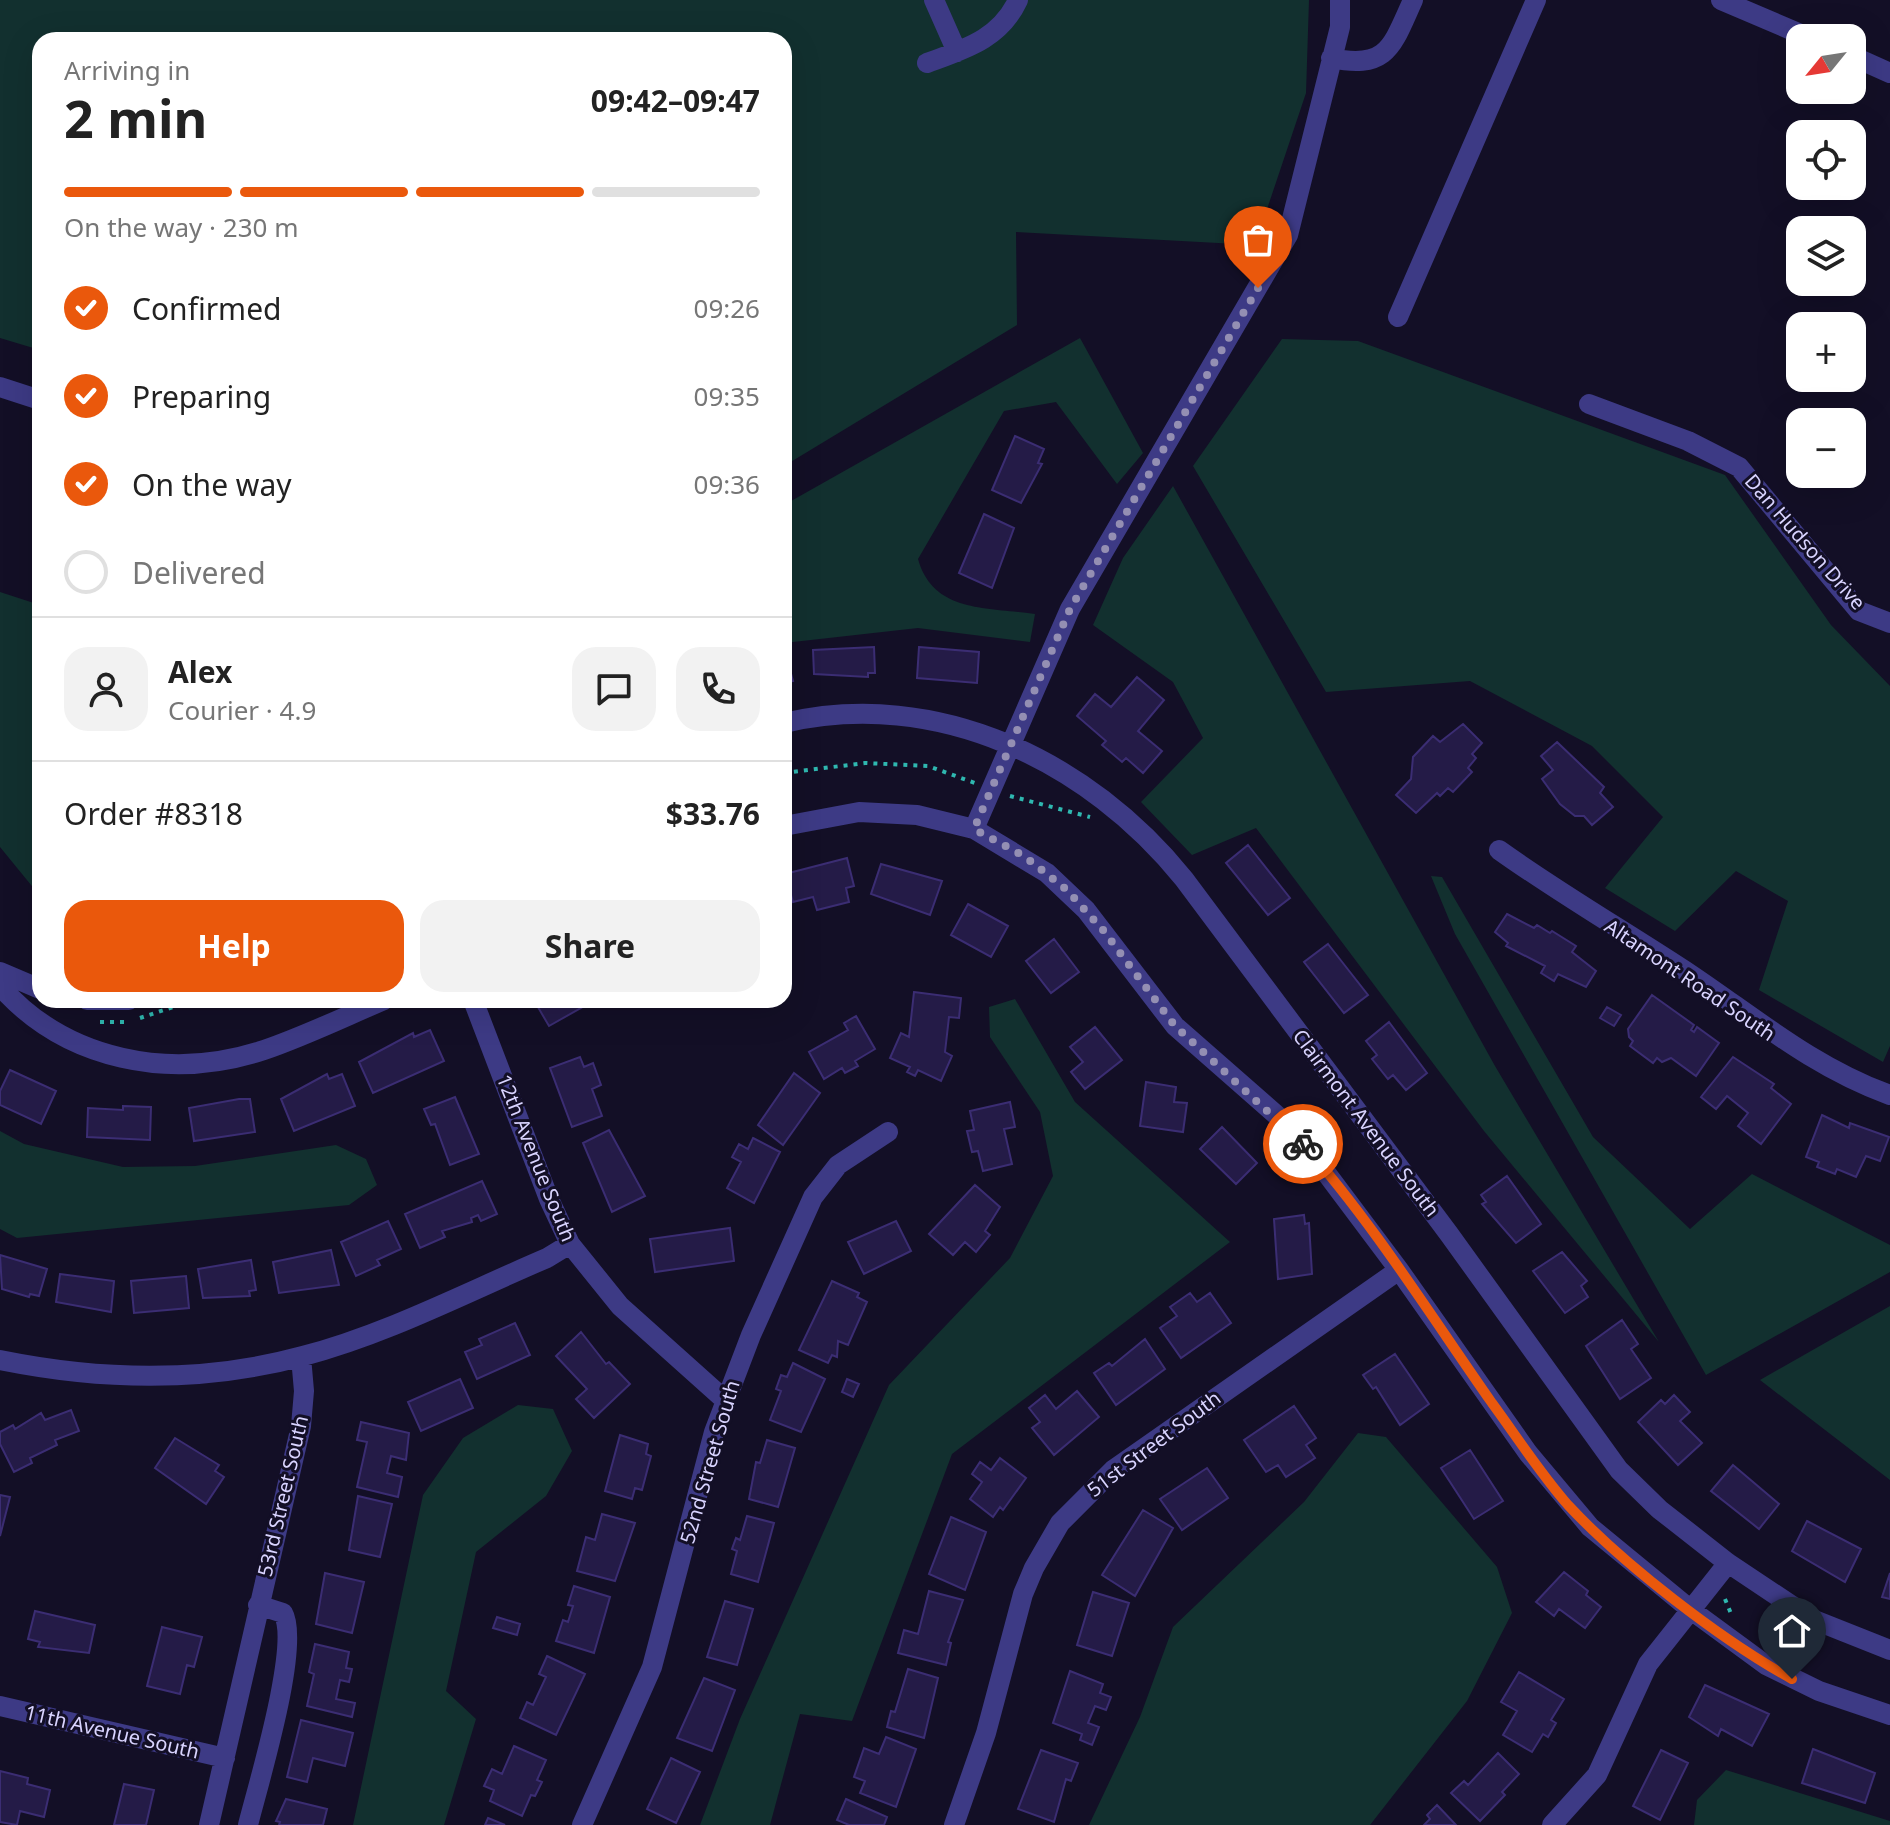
<!DOCTYPE html>
<html lang="en">
<head>
<meta charset="utf-8">
<style>
  :root { --surface:#fff; --page:#f2f2f2; --text:#222; --muted:#767676; --line:#e0e0e0; --accent:#ea580c }
  body { margin:0; font-family:"Noto Sans",sans-serif; background:var(--page); color:var(--text); height:100vh; display:flex; flex-direction:column; font-size:30px; white-space:nowrap }
  * { box-sizing:border-box; margin:0 }
  p { font-size:26px; color:var(--muted) }
  .icon { flex:none; width:44px; height:44px; fill:none; stroke:currentColor; stroke-width:2; stroke-linecap:round; stroke-linejoin:round }
  .map { position:relative; flex:1; overflow:hidden }
  .drawer { position:absolute; left:32px; top:32px; width:760px; height:976px; display:flex; flex-direction:column; background:var(--surface); border-radius:24px; box-shadow:0 8px 32px #0002 }
  .drawer>* { flex:none }
  .needle { width:52px; rotate:240deg }
  .buttons { position:absolute; left:1786px; top:24px; display:grid; gap:16px }
  .buttons a { display:grid; place-items:center; width:80px; height:80px; border-radius:16px; background:var(--surface); box-shadow:0 8px 32px #0002; font-size:40px }
  .pin { position:absolute; display:grid; place-items:center; width:68px; height:68px; color:#fff; margin:-82px -34px; border-radius:50% 50% 50% 0; rotate:-45deg; box-shadow:0 0 8px #0007 }
  .pin .icon { rotate:45deg }
  .courier { position:absolute; display:grid; place-items:center; width:80px; height:80px; margin:-40px; border:6px solid #ea580c; border-radius:50%; background:#fff; color:#222; box-shadow:0 2px 10px #0007 }
  .summary em { font-style:normal; font-weight:700 }
  .summary div { display:flex; flex-direction:column-reverse }
  .summary { display:flex; align-items:center; justify-content:space-between; height:136px; padding:0 32px }
  h1 { font-size:52px; font-weight:700; line-height:60px }
  .bar { display:grid; grid-template-columns:repeat(4,1fr); gap:12px 8px; align-content:center; height:96px; padding:0 32px }
  .bar i { height:10px; border-radius:6px; background:var(--line) }
  .bar .current { background:var(--accent) }
  .bar p { grid-column:span 4 }
  .line { display:flex; align-items:center; gap:20px; padding:0 32px; border-top:2px solid var(--line) }
  .line div { flex:1 }
  .round { display:grid; place-items:center; flex:none; width:84px; height:84px; border-radius:24px; background:var(--page) }
  ol { padding:0 32px; list-style:none }
  li { display:flex; align-items:center; gap:24px; height:88px }
  li p { margin-inline-start:auto }
  li .icon { padding:8px; border-radius:50%; background:var(--accent); color:#fff; stroke-width:4 }
  li:last-child { color:var(--muted) }
  li i { width:44px; height:44px; border:4px solid var(--line); border-radius:50% }
  .action { display:flex; gap:16px; margin-top:auto; padding:16px 32px }
  .action a { flex:1; height:92px; border-radius:24px; background:var(--accent); color:#fff; font-size:32px; font-weight:700; line-height:92px; text-align:center }
  .action a+a { background:var(--page); color:var(--text) }
  .map>svg:first-child { display:block }
</style>
</head>
<body>
<div class="map">
<svg width="1890" height="1825" viewBox="0 0 1890 1825">
  <rect width="100%" height="100%" fill="#130f26"/>
  <path fill="#12302f" d="M0 0H1309L1306 93 1255 245 1016 232 1017 325 784 466V40H40V350L0 338Z
    M1080 338 1143 453 1117 484 1056 402 1004 411 918 559C933 613 987 607 1035 614L1030 642 918 628 784 643V505Z
    M1282 339 1358 341 1725 475 1831 625 1890 686V1046L1883 1062 1759 990 1788 901 1736 871 1675 931 1605 888 1663 817 1592 746 1470 681 1326 692 1193 466Z
    M1173 486 1495 1066 1659 1342 1484 1131 1256 828 1192 855 1141 802 1203 738 1173 682 1093 625 1123 558Z
    M0 592 40 605V896L0 847Z
    M1431 876 1442 877 1593 1137 1690 1229 1752 1174 1890 1245V1272L1706 1375 1455 934Z
    M1015 999 1075 1102 1230 1242 952 1454 852 1721 800 1714 770 1825H700L740 1719 889 1385 1010 1258 1053 1176 1040 1112 990 1037 989 1007Z
    M0 1131 24 1144 123 1167 195 1166 336 1145 366 1159 377 1185 349 1205 17 1238 0 1229Z
    M1890 1306V1480L1760 1380Z
    M518 1405 553 1409 572 1451 546 1496 476 1552 446 1691 476 1719 444 1825H353L423 1495 463 1438Z
    M1358 1433 1386 1437 1497 1567 1512 1613 1467 1701 1370 1825H1089L1140 1717 1173 1627 1304 1502Z
    M1726 1770 1890 1821V1825H1694L1697 1800Z"/>
  <path fill="#241b47" stroke="#3b2d73" stroke-width="2" d="M1015 436 1044 449 1038 463 1042 464 1021 503 992 490Z
    M984 514 1014 528 992 588 959 573Z
    M874 647 875 673H868V677L814 674 813 650Z
    M919 647 979 652 977 683 917 678Z
    M784 648 793 681 784 683Z
    M1137 677 1164 700 1138 731 1162 751 1143 773 1126 758 1122 762 1102 745 1106 741 1077 716 1095 694 1111 707Z
    M1463 724 1482 743 1472 754 1476 758 1468 768 1472 772 1453 792 1448 788 1440 796 1437 793 1416 813 1396 795 1411 779 1413 757 1433 736 1440 742Z
    M1557 742 1604 787 1600 793 1613 807 1592 825 1584 816H1575L1560 804 1542 779 1553 770 1541 756Z
    M1248 845 1290 898 1268 915 1226 863Z
    M847 858 854 886 846 888 849 902 817 910 813 897 793 902 785 874Z
    M881 864 942 881 930 915 871 894Z
    M968 904 1008 926 991 957 951 935Z
    M1507 914 1534 928 1537 925 1550 933 1552 931 1576 946 1572 952 1596 971 1586 987 1558 974 1554 981 1541 973 1545 966 1506 946 1508 943 1495 932Z
    M1054 939 1079 972 1051 993 1026 961Z
    M1328 944 1368 995 1344 1013 1304 962Z
    M914 992 961 998 959 1018 949 1017 945 1052 952 1056 941 1081 918 1070 915 1076 907 1072 910 1067 890 1058 901 1033 909 1037Z
    M1652 995 1694 1025 1691 1030 1694 1032 1697 1027 1719 1043 1696 1076 1671 1058 1662 1062 1657 1058 1653 1063 1630 1046 1633 1041 1629 1037 1628 1029Z
    M539 1000H595L549 1026 535 1002Z
    M1607 1007 1621 1015 1614 1026 1600 1018Z
    M856 1016 875 1049 855 1061 858 1066 845 1073 842 1068 824 1079 809 1052 848 1030 844 1023Z
    M1389 1022 1427 1073 1406 1090 1393 1075 1388 1079 1372 1059 1377 1055 1366 1041Z
    M1095 1027 1122 1060 1085 1089 1071 1072 1083 1062 1070 1047Z
    M430 1030 444 1061 373 1093 359 1062 413 1033 414 1037Z
    M580 1057 584 1067 593 1063 601 1085 592 1089 602 1116 572 1127 550 1068Z
    M1733 1057 1774 1084 1771 1088 1791 1104 1761 1144 1738 1126 1748 1113 1727 1096 1716 1109 1701 1097Z
    M10 1070 56 1091 41 1124 0 1105V1091Z
    M794 1073 820 1093 783 1145 758 1125Z
    M327 1074 329 1079 342 1074 355 1106 294 1131 281 1099Z
    M1146 1082 1176 1087 1174 1102 1187 1103 1183 1132 1140 1126Z
    M455 1097 479 1154 450 1165 435 1124 431 1125 424 1109Z
    M239 1099H250L255 1132 194 1141 189 1108Z
    M1010 1102 1015 1127 1004 1129 1012 1164 983 1171 978 1151 972 1152 967 1131 974 1130 970 1111Z
    M123 1106 151 1107 150 1140 87 1137 88 1108 123 1110Z
    M1822 1115 1849 1128 1850 1123 1889 1137 1880 1161 1866 1156 1856 1177 1837 1169 1835 1174 1817 1167 1819 1162 1806 1157Z
    M1222 1127 1257 1163 1236 1184 1200 1149Z
    M609 1130 645 1196 612 1212 583 1143Z
    M753 1138 780 1152 754 1203 727 1188 741 1162 732 1157 739 1144 748 1149Z
    M1507 1176 1541 1224 1516 1243 1482 1204 1486 1202 1481 1195Z
    M482 1181 497 1214 481 1221 478 1215 471 1218 472 1222 442 1231 445 1237 420 1248 405 1214Z
    M975 1185 1000 1207 985 1231 990 1235 976 1252 965 1242 953 1255 929 1234Z
    M1304 1215 1305 1224 1309 1223 1312 1274 1278 1279 1274 1219Z
    M388 1221 401 1249 377 1260 380 1265 356 1276 341 1242Z
    M896 1221 911 1251 864 1274 848 1242Z
    M730 1228 734 1261 655 1272 650 1239Z
    M331 1250 339 1285 279 1293 273 1262Z
    M1562 1252 1587 1281 1581 1286 1588 1297 1565 1313 1533 1271Z
    M0 1255 47 1269 39 1296 30 1294 29 1297 2 1289Z
    M251 1260 256 1290 249 1291 250 1296 203 1298 198 1269Z
    M60 1274 114 1281 111 1312 56 1302Z
    M186 1276 189 1308 134 1313 131 1281Z
    M832 1281 859 1293 857 1297 867 1302 848 1345 838 1341 837 1357 832 1355 828 1363 799 1350Z
    M1190 1293 1197 1302 1210 1293 1231 1323 1181 1358 1160 1328 1177 1316 1170 1307Z
    M1622 1320 1638 1344 1631 1349 1651 1378 1620 1399 1586 1346Z
    M515 1323 530 1355 477 1379 465 1352 482 1345 479 1339Z
    M581 1332 606 1364 609 1362 630 1384 594 1418 576 1399 587 1389 556 1356Z
    M1145 1339 1165 1369 1116 1405 1094 1373 1109 1363 1112 1366Z
    M1395 1354 1429 1404 1400 1425 1376 1387 1373 1389 1363 1375Z
    M793 1363 825 1379 801 1432 770 1420 781 1391 776 1389 781 1375 787 1377Z
    M460 1379 473 1408 421 1431 408 1402Z
    M847 1379 859 1384 853 1397 842 1392Z
    M1077 1391 1099 1417 1054 1455 1032 1428 1040 1422 1029 1408 1045 1395 1056 1409Z
    M1674 1395 1690 1412 1680 1421 1702 1443 1678 1465 1638 1422 1661 1400 1665 1404Z
    M1294 1406 1316 1438 1306 1445 1315 1458 1286 1477 1278 1465 1266 1472 1244 1440Z
    M71 1410 79 1431 55 1440 57 1445 30 1458 32 1463 14 1472 0 1444V1432L13 1425 15 1429 41 1413 45 1420Z
    M361 1422 409 1433 406 1460 391 1456 387 1473 402 1477 398 1497 357 1487 367 1442 357 1440Z
    M620 1435 648 1444 646 1454 651 1456 642 1490 635 1488 632 1499 605 1491Z
    M175 1438 219 1465 215 1471 224 1477 206 1504 155 1468Z
    M767 1440 795 1448 778 1507 749 1499 756 1462 760 1463Z
    M1470 1450 1503 1501 1474 1519 1441 1468Z
    M1000 1458 1026 1478 1003 1510 1000 1507 993 1517 970 1499 982 1482 972 1474 980 1462 991 1470Z
    M1733 1465 1779 1504 1759 1529 1711 1491Z
    M1207 1468 1228 1498 1182 1530 1160 1499Z
    M0 1495 10 1497 0 1536Z
    M358 1496 392 1504 380 1557 349 1550Z
    M1143 1510 1173 1528 1135 1596 1102 1575Z
    M602 1514 635 1523 615 1581 577 1571 586 1537 595 1540Z
    M747 1516 774 1523 758 1582 731 1574 737 1551 732 1549 736 1538 740 1540Z
    M951 1517 986 1532 965 1590 929 1574Z
    M1807 1521 1861 1549 1845 1582 1792 1551Z
    M1564 1572 1588 1591 1586 1595 1601 1607 1585 1628 1559 1609 1554 1616 1536 1602Z
    M325 1573 364 1582 352 1633 316 1624Z
    M1890 1573V1599L1882 1597Z
    M574 1586 610 1597 594 1653 556 1641 563 1620 568 1622 573 1606 568 1605Z
    M929 1591 963 1600 948 1642 951 1643 946 1665 898 1653 904 1630 918 1634Z
    M1093 1592 1129 1603 1112 1656 1077 1645Z
    M725 1601 753 1609 737 1665 707 1657Z
    M35 1611 95 1625 89 1653 38 1647 40 1642 28 1639Z
    M497 1617 520 1624 517 1635 493 1628Z
    M162 1627 202 1637 194 1667 187 1665 180 1694 147 1686Z
    M315 1644 349 1652 346 1668 352 1669 349 1682 340 1680 336 1699 355 1703 352 1717 307 1706 314 1674 309 1672Z
    M547 1656 585 1674 556 1735 520 1718 527 1702 533 1705 546 1677 539 1674Z
    M908 1669 938 1678 924 1738 887 1727 891 1711 895 1712Z
    M1070 1671 1103 1684 1100 1693 1111 1697 1106 1710 1095 1706 1088 1723 1099 1727 1092 1745 1080 1740 1082 1734 1053 1723Z
    M1519 1672 1564 1699 1551 1720 1556 1723 1548 1737 1543 1734 1532 1752 1503 1735 1517 1711 1501 1702Z
    M704 1678 735 1690 712 1751 677 1738Z
    M1705 1685 1769 1714 1752 1746 1721 1729 1718 1736 1689 1717Z
    M301 1720 353 1733 345 1766 313 1758 307 1782 287 1777Z
    M886 1737 916 1749 896 1807 860 1793 865 1781 854 1777 864 1748 879 1754Z
    M514 1746 546 1760 537 1780 542 1782 535 1796 531 1795 522 1816 490 1801 494 1790 484 1786 492 1769 502 1774Z
    M1813 1749 1875 1773 1865 1803 1802 1783Z
    M1041 1750 1078 1763 1071 1781 1066 1779 1054 1822 1018 1809Z
    M1661 1750 1688 1763 1660 1820 1633 1806Z
    M1498 1753 1519 1774 1502 1792 1505 1795 1480 1821 1451 1793 1464 1781 1468 1785Z
    M671 1758 700 1772 676 1823 647 1809Z
    M0 1771 28 1778 27 1784 50 1790 44 1817 20 1811 17 1825 0 1822Z
    M124 1784 154 1790 146 1825H114Z
    M286 1799 327 1809 323 1825H279L280 1822 276 1821Z
    M846 1799 887 1817 884 1825H849L837 1820Z
    M1437 1805 1456 1825H1424L1430 1819 1427 1815Z
    M488 1818 505 1825H485Z"/>
  <g fill="none" stroke-linecap="round" stroke-linejoin="round">
    <path stroke="#2fb8b0" stroke-width="4" stroke-dasharray="4 6" stroke-linecap="butt" d="M784 773 865 763 928 766 975 783
      M1010 796 1090 817
      M140 1018 194 1000
      M100 1022H127
      M1725 1599 1732 1616"/>
    <path stroke="#3d3a85" stroke-width="20" d="M934 0 957 52
      M1721 0 1810 38
      M1852 56 1890 73
      M1331 58C1388 70 1392 46 1413 0
      M927 63C965 49 1000 39 1018 0
      M1398 317 1536 0
      M0 387 40 400
      M1589 404 1688 441 1739 467 1859 611 1890 623
      M784 723C937 687 1089 761 1184 879L1449 1234 1619 1470 1659 1509 1728 1563 1812 1619 1890 1650
      M784 826 859 812 917 815 974 829 1047 873 1086 910 1175 1026 1281 1119 1309 1150 1399 1270 1528 1453 1590 1527 1691 1610 1766 1665 1819 1691 1890 1715
      M974 829 1070 609 1288 235 1340 27V0
      M1499 850C1562 895 1628 933 1693 976 1758 1020 1815 1068 1890 1095
      M0 972 40 989
      M0 986C66 1061 171 1081 264 1050 305 1036 344 1017 384 1000
      M87 1000H129
      M473 1000 549 1199 570 1244 620 1306 725 1400
      M0 1360C99 1380 204 1383 303 1356 387 1334 467 1292 547 1258L570 1244
      M0 1706 225 1758
      M209 1825 301 1426 304 1391 301 1357
      M248 1825C258 1785 301 1644 283 1613L258 1605
      M582 1825 652 1667 714 1432 751 1335 813 1197 838 1165 888 1132
      M954 1825 986 1733 1023 1594 1034 1568 1060 1523 1113 1470 1399 1270
      M1552 1825 1597 1775 1648 1664 1728 1563"/>
  </g>
  <g fill="none" stroke-linecap="round" stroke-linejoin="round">
    <path stroke="#948fb3" stroke-width="8" stroke-dasharray="0 14.4" d="M1258 288 1070 609 974 829 1024 856 1067 890 1103 930 1175 1026 1303 1144"/>
    <path stroke="#ea580c" stroke-width="10" d="M1303 1144C1373 1223 1431 1316 1492 1403 1517 1437 1540 1473 1568 1505 1623 1564 1721 1640 1792 1679"/>
  </g>
  <g text-anchor="middle" stroke-width="6" stroke-linejoin="round" paint-order="stroke">
    <g font-size="20" fill="#d9d4ff" stroke="#130f26">
      <text transform="translate(1805 542) rotate(49)" y="7">Dan Hudson Drive</text>
      <text transform="translate(1690 980) rotate(34)" y="7">Altamont Road South</text>
      <text transform="translate(1366 1123) rotate(53)" y="7">Clairmont Avenue South</text>
      <text transform="translate(536 1158) rotate(68)" y="7">12th Avenue South</text>
      <text transform="translate(1154 1444) rotate(-37)" y="7">51st Street South</text>
      <text transform="translate(710 1462) rotate(-74)" y="7">52nd Street South</text>
      <text transform="translate(283 1496) rotate(-77)" y="7">53rd Street South</text>
      <text transform="translate(112 1732) rotate(13)" y="7">11th Avenue South</text>
    </g>
  </g>
</svg>
<div class="buttons">
<a><svg class="needle" viewBox="-14 -14 28 28"><path d="M0-13l5 13h-10z" fill="#e53935"/><path d="M0 13l5-13h-10z" fill="#767676"/></svg></a>
<a><svg class="icon" aria-label="locate" viewBox="0 0 24 24"><circle cx="12" cy="12" r="6"/><path d="M12 2v4M12 18v4M2 12h4M18 12h4"/></svg></a>
<a><svg class="icon" aria-label="layers" viewBox="0 0 24 24"><path d="M12 4l9 5-9 5-9-5zM3 14l9 5 9-5"/></svg></a>
<a>+</a>
<a>−</a>
</div>
<div class="pin" style="left:1258px;top:288px;background:#ea580c"><svg class="icon" aria-label="bag" viewBox="0 0 24 24"><path d="M5 8h14l-1 12H6zM9 8a3 3 0 0 1 6 0"/></svg></div>
<div class="pin" style="left:1792px;top:1679px;background:#1f2937"><svg class="icon" aria-label="home" viewBox="0 0 24 24"><path d="M3 11l9-7 9 7M6 9v11h12V9"/></svg></div>
<div class="courier" style="left:1303px;top:1144px"><svg class="icon" aria-label="bike" viewBox="0 0 24 24"><circle cx="6" cy="16" r="4"/><circle cx="18" cy="16" r="4"/><path d="M6 16l4-8h5l3 8M10 8l3 8H6M13 5h3"/></svg></div>
<section class="drawer">
<div class="summary"><div><h1>2 min</h1><p>Arriving in</p></div><em>09:42–09:47</em></div>
<div class="bar"><i class="current"></i><i class="current"></i><i class="current"></i><i></i><p>On the way · 230 m</p></div>
<ol>
<li><svg class="icon" aria-label="check" viewBox="0 0 24 24"><path d="M5 12l5 5 9-10"/></svg>Confirmed<p>09:26</p></li>
<li><svg class="icon" aria-label="check" viewBox="0 0 24 24"><path d="M5 12l5 5 9-10"/></svg>Preparing<p>09:35</p></li>
<li><svg class="icon" aria-label="check" viewBox="0 0 24 24"><path d="M5 12l5 5 9-10"/></svg>On the way<p>09:36</p></li>
<li><i></i>Delivered</li>
</ol>
<div class="line" style="height:144px"><a class="round"><svg class="icon" aria-label="person" viewBox="0 0 24 24"><circle cx="12" cy="8" r="4"/><path d="M4 21q1-7 8-7t8 7"/></svg></a><div><b>Alex</b><p>Courier · 4.9</p></div><a class="round"><svg class="icon" aria-label="chat" viewBox="0 0 24 24"><path d="M4 5h16v11H9l-5 4z"/></svg></a><a class="round"><svg class="icon" aria-label="phone" viewBox="0 0 24 24"><path d="M5 4h4l2 5-3 2q2 4 5 5l2-3 5 2v4C11 20 4 13 5 4z"/></svg></a></div>
<div class="line" style="height:104px"><div>Order #8318</div><b>$33.76</b></div>
<div class="action"><a>Help</a><a>Share</a></div>
</section>
</div>
</body>
</html>
